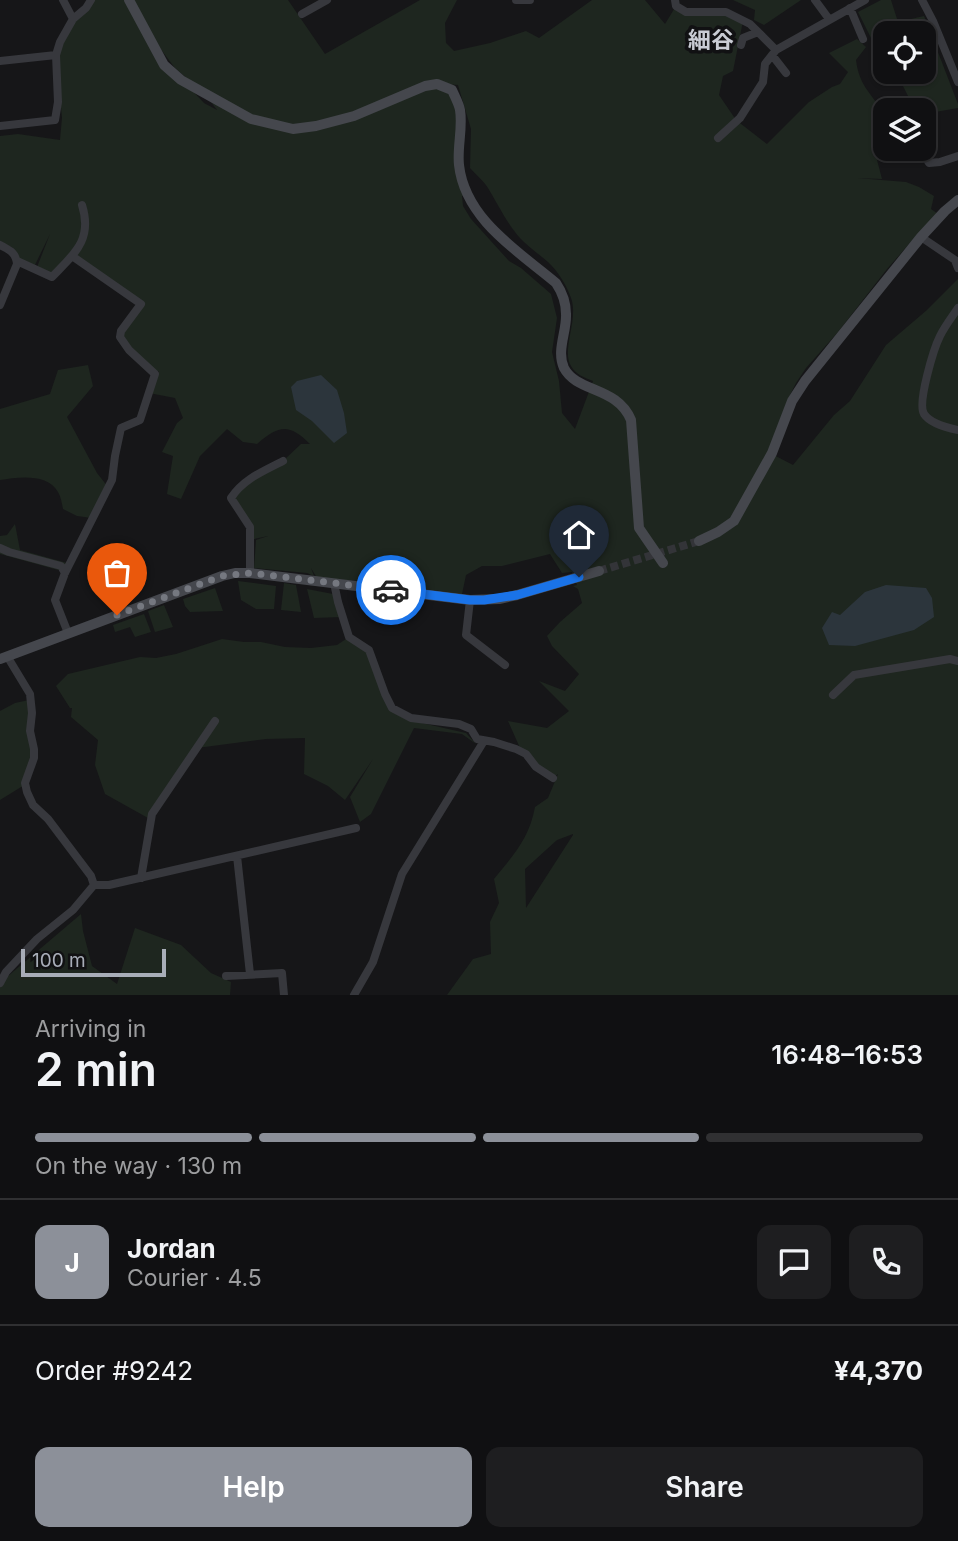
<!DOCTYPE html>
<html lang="en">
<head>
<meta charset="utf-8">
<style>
  :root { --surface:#101012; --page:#1e1e20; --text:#f1f3f6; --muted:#9c9d9f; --line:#303032; --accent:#8c9099 }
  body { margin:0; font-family:Inter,"Noto Sans JP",sans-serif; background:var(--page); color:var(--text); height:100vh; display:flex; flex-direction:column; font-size:26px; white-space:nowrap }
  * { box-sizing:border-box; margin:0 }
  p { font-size:23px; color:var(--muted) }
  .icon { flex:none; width:38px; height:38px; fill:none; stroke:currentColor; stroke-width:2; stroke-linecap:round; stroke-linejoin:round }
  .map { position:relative; height:995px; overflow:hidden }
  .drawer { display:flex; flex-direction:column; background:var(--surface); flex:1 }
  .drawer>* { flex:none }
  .fabs { position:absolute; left:873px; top:21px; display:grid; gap:14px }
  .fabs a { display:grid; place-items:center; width:63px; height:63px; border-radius:14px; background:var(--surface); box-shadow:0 2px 5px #0004,0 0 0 2px var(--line); font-size:35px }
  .scale { position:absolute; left:21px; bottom:18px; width:145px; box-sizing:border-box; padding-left:7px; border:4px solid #a8adb8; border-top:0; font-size:19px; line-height:24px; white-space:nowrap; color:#a8adb8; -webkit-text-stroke:5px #111113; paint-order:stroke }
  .pin { position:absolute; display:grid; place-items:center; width:60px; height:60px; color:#fff; margin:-72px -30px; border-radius:50% 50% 50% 0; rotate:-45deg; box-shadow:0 0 7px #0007 }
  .pin .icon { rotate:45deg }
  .courier { position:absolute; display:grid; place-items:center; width:70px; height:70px; margin:-35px; border:5px solid #1a73e8; border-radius:50%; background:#fff; color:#222; box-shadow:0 2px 9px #0007 }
  .headline em { font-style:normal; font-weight:600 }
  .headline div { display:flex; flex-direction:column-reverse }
  .headline { display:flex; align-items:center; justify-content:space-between; height:119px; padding:0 35px }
  h1 { font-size:46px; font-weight:600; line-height:52px }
  .bar { display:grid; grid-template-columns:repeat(4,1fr); gap:10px 7px; align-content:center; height:84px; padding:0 35px }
  .bar i { height:9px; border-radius:5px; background:var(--line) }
  .bar .on { background:var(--accent) }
  .bar p { grid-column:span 4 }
  .line { display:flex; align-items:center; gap:18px; padding:0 35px; border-top:2px solid var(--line) }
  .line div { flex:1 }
  .round { display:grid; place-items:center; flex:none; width:74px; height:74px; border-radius:14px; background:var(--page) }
  .cta { display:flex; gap:14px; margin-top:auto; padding:14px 35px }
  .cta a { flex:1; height:80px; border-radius:14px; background:var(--accent); color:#fff; font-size:28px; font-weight:600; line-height:80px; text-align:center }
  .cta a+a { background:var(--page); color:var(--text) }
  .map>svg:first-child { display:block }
</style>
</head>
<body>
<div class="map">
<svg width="958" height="995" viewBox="0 0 958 995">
  <rect width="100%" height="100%" fill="#161618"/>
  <path fill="#1e261f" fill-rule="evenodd" d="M90 0H288L325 54 420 0H457L445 23 446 43 454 51 490 43 526 31 539 38 592 0H645L665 24 676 6 699 12H721L743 21 733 71 723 76 719 95 736 120 767 144 809 102 832 87 840 84 848 72 829 53 857 39 866 47 856 60C859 85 870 92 883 112L885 113 886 149H903V153L877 160 882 179 857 178 906 182 919 187 934 196 931 209 938 214 924 227 887 269 838 332 806 368 796 383 788 399 768 452 793 465 834 415 850 401 886 345 927 310 958 279V995H447L473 959 491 954 490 922 499 903 494 879C514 854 529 839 535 807L548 798 558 774 553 778 520 748 508 721 547 728 569 711 539 681 565 691 579 674 552 646 547 636 560 622 582 603 578 589 573 586 577 585 572 572 562 573 550 554 502 566H482L466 575 462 594 361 581 317 578 311 568 314 576 307 573 254 568 256 540 268 536 250 540 248 527 231 498 259 471 283 461 301 444H310C289 423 279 425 257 444L243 442 227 429 200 456 181 499 167 494 173 456 162 452 177 423 183 418 175 398 149 393 159 371 155 374 119 338 141 304 74 257 52 274 37 267 50 234 34 267 19 261 13 248 0 241V136L18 134 60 140 62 118 56 55 73 19ZM147 31 175 68 205 94 217 110 204 103 157 53ZM430 83 458 85 471 129 470 168C476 175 484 181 488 188 497 203 508 225 520 238 528 247 539 254 548 262 558 271 567 286 571 298 579 319 561 350 571 366 575 374 585 378 593 381L575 429 562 413 559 381 552 352 557 318 551 294 521 268 509 261 471 219 463 206 462 196 468 194 460 170 455 97 443 87ZM573 834V835L526 908 525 869 557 840Z
    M733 0H801L764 25 754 20 755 10Z
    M881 0H891L898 22 924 16 958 104V108L924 114V110H915L896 72H924V33H886L885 52 883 47 871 38 858 12Z
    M88 365 93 386 67 417 97 473 108 487 92 518 77 516 63 509C62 504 61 497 58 492 48 473 18 477 0 480V409L50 394 58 370Z
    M15 524 20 550 67 563 62 571 0 554V536L7 535Z
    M238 581 276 586 274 609H256L241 600Z
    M284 583 296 585 301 612 281 610Z
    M215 588 223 611 190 612 185 606 183 599Z
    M307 589 333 594 341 617 314 618Z
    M164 605 173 627 155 632 148 611Z
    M144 614 151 632 135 637 130 627 115 632 113 625Z
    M349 637 369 650 392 708 413 721 466 733 476 744 462 734 414 728 371 814 360 822 350 797 373 759 345 800 328 786 304 774 305 738 266 739 197 748 148 818 105 794 95 765 98 740 71 717 72 708H70L56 686 68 674 140 657 156 658 176 654 222 639 244 642H261L285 647 311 648 337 645Z
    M29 700 34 759 26 784 0 800V711L15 703Z
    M81 914 83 931 92 966 117 984 135 928 181 945 211 973 231 982 230 995H0V983Z"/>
  <path fill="#2c353c" d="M321 375 337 390 344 413 347 433 334 443 312 421 296 410 291 387 297 381Z
    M886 585 926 588 932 598 934 617 914 630 855 646 829 645 822 628 832 612 840 615 865 592Z"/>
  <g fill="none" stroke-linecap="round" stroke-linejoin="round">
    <path stroke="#333438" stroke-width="8" stroke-dasharray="8 4" stroke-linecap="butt" d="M599 571 699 541"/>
    <path stroke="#37383d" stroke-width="8" d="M63 0 73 19
      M516 0H530
      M675 0 676 6 686 12H726L750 24 776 50 865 0
      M815 0 829 19
      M922 0 933 21 958 82
      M850 8 863 39
      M302 14 327 0
      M741 45 743 38 758 32
      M772 55 786 73
      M0 61 56 55
      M0 126 55 120 58 102 56 55 60 42 73 19 86 8 91 0
      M718 138 740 118 763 82 765 64 776 50
      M895 159 924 155 929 163 940 162 958 156
      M921 237 955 260 958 268
      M0 245C9 250 16 252 17 264L0 305
      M17 261 52 277C74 254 93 240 82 205
      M958 308C952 317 945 326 940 336 934 348 917 403 924 414 930 423 948 428 958 430
      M0 548 9 552 61 566 65 573
      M250 573V527L231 498C243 479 264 471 283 461
      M334 583 338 602 349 637 369 650 385 694 392 708 411 718 459 724 471 729 477 739 494 742 516 749 526 754 536 767 553 778
      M470 600 466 635 505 665
      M68 633 55 600 65 573 112 480 115 456 121 428 140 420 155 374 129 350 120 337 121 331 141 304 72 256
      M833 695 854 675 950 659 958 661
      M237 856 250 974
      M141 878 152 814 215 721
      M94 885H109L356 828
      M226 976 282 973 284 995
      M0 983 6 972 37 939 73 910 94 885 91 876 48 819 33 805 27 792 25 783 34 758V749L30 731 32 713 30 694 7 656
      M354 995 373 962 402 874 484 741"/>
    <path stroke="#45474d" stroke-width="10" d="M129 0 164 65 181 80 251 119 293 129 316 126 354 116 425 86 437 84 452 90C455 97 459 104 460 110 463 128 457 147 459 165 465 219 518 251 556 283 562 292 566 302 566 314 567 331 556 351 564 368 577 393 617 386 631 420L639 528 663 563
      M699 541 718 532 734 521 772 453 792 401 805 381 921 237 945 211 958 200
      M0 659 222 576 235 573H250L470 600 499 599 517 595 599 571"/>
  </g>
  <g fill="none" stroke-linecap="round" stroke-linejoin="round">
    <path stroke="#757880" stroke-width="7" stroke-dasharray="0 12.6" d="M117 615 222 576 250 573 391 590"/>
    <path stroke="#1a73e8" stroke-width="9" d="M391 590 470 600H484L517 595 579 577"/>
  </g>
  <g text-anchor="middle" stroke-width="7" stroke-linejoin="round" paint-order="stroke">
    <g font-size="23" font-weight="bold" fill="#c9ccd4" stroke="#111113">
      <text x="711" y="48">細谷</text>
    </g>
  </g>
</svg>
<div class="fabs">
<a><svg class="icon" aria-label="locate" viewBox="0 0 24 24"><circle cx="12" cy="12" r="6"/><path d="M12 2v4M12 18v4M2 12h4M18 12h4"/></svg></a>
<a><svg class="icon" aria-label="layers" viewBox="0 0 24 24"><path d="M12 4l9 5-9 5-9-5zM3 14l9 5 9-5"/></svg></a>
</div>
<div class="scale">100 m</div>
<div class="pin" style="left:117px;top:615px;background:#ea580c"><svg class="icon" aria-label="bag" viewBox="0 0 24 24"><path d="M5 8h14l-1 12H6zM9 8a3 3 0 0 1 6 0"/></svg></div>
<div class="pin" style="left:579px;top:577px;background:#1f2937"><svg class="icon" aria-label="home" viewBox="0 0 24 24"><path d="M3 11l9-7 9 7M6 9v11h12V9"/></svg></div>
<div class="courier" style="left:391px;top:590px"><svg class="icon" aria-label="car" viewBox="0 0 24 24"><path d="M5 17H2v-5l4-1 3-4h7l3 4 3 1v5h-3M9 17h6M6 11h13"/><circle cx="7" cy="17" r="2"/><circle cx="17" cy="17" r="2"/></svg></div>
</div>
<section class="drawer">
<div class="headline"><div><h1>2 min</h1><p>Arriving in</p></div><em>16:48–16:53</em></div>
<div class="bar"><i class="on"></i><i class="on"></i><i class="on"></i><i></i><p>On the way · 130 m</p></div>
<div class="line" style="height:126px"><b class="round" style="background:var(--accent);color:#fff">J</b><div><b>Jordan</b><p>Courier · 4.5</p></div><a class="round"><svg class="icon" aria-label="chat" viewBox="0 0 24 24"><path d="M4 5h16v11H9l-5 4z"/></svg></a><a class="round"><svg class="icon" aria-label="phone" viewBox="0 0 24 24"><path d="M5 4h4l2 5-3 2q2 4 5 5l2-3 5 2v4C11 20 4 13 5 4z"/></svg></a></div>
<div class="line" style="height:91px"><div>Order #9242</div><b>¥4,370</b></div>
<div class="cta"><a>Help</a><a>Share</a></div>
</section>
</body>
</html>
